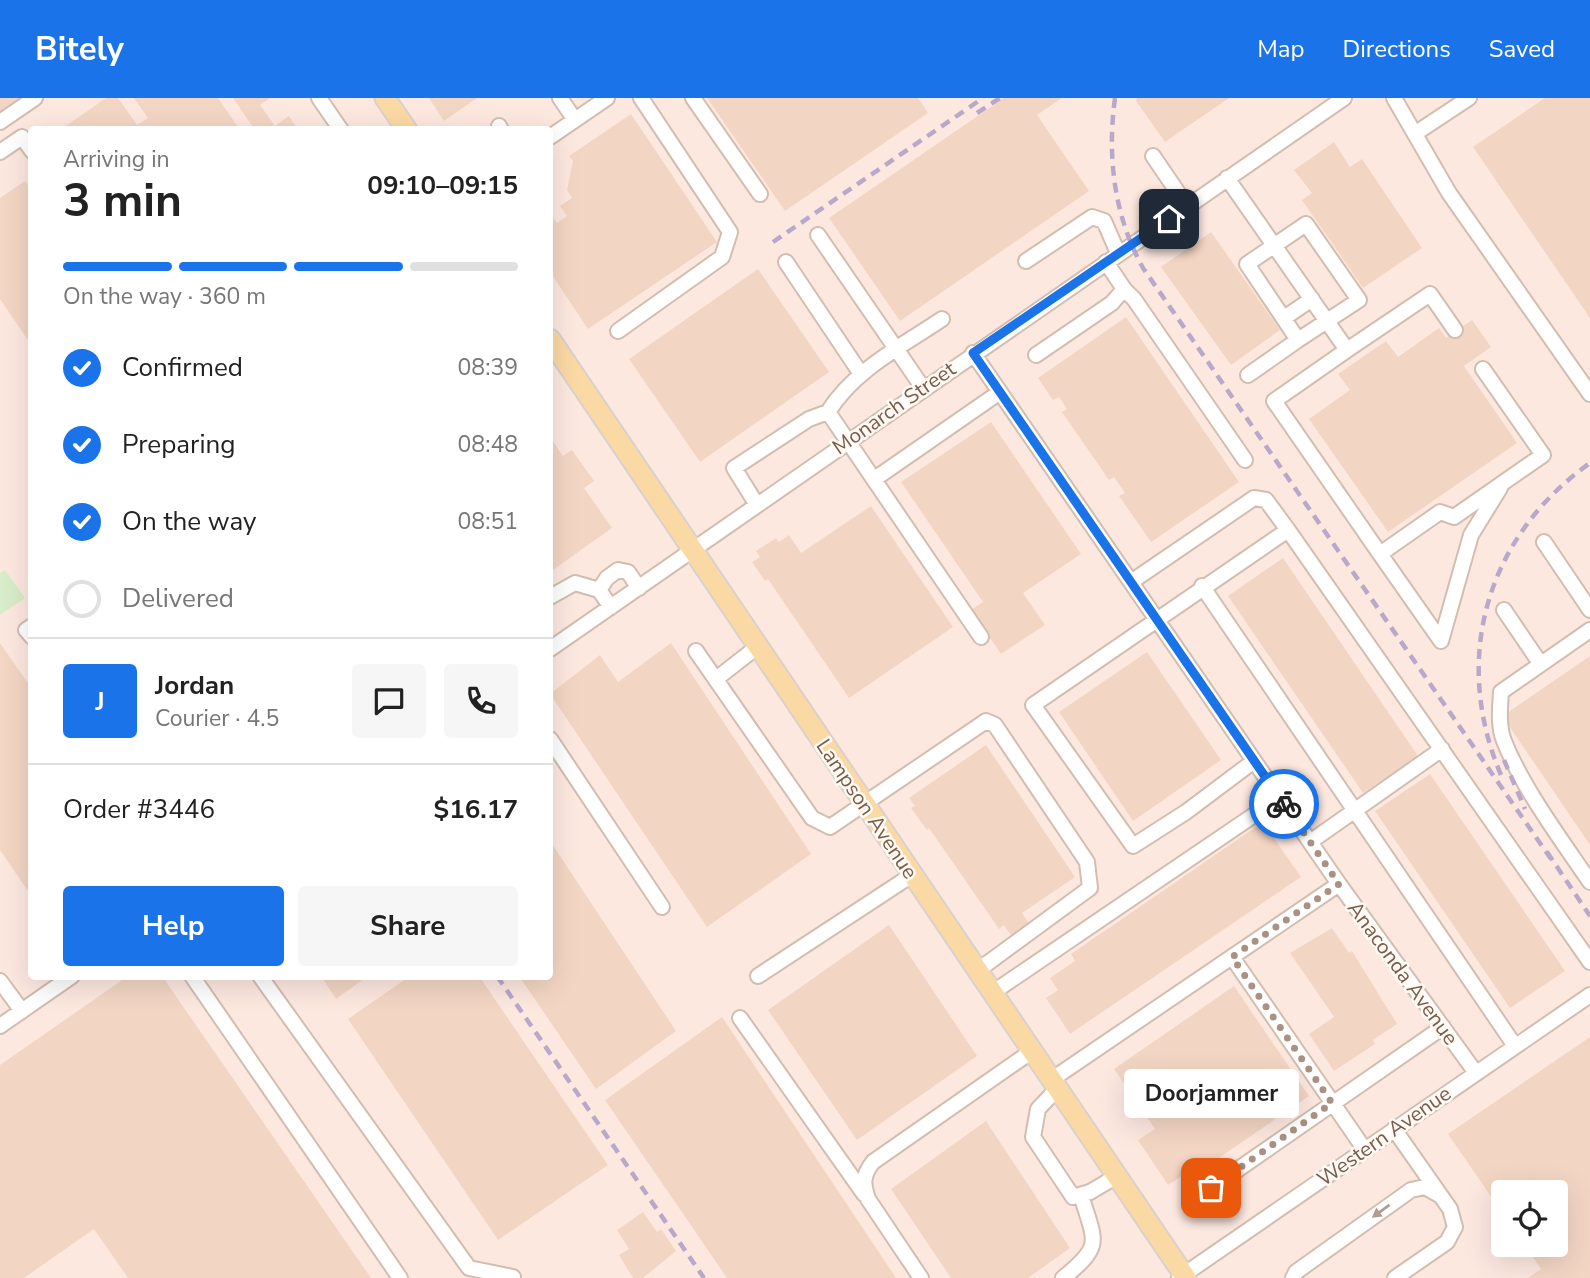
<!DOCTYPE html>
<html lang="en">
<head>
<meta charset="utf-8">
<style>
  :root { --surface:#fff; --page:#f6f6f6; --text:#222; --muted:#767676; --line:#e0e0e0; --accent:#1a73e8 }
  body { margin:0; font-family:"Nunito Sans",sans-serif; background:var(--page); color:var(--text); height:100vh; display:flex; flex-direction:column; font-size:26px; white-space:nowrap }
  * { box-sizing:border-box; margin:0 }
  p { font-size:23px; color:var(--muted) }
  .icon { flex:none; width:38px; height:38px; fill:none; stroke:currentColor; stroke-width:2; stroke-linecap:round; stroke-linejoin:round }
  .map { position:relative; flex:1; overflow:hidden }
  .drawer { position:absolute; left:28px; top:28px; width:525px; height:854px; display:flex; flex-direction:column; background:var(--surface); border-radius:7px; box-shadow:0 7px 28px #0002 }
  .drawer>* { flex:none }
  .tools { position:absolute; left:1491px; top:1082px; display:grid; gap:14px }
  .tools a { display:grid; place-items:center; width:77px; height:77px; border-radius:7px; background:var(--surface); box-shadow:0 7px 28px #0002; font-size:35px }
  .pin { position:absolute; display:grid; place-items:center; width:60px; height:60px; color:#fff; margin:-30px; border-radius:14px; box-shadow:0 4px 10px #0006 }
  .courier { position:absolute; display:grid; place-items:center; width:70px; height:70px; margin:-35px; border:5px solid #1a73e8; border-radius:50%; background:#fff; color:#222; box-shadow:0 2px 9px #0007 }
  .bubble { position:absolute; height:49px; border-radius:7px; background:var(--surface); box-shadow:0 7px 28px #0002; font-size:23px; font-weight:700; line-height:49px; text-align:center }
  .headline em { font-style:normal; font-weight:700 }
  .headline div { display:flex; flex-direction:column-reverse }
  .headline { display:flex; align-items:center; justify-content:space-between; height:119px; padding:0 35px }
  h1 { font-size:46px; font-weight:700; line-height:52px }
  .bar { display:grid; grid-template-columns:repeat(4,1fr); gap:10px 7px; align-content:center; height:84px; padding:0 35px }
  .bar i { height:9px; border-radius:5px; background:var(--line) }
  .bar .active { background:var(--accent) }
  .bar p { grid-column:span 4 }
  .line { display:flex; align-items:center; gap:18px; padding:0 35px; border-top:2px solid var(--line) }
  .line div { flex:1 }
  .round { display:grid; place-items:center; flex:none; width:74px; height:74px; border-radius:7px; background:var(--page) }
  ol { padding:0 35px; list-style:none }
  li { display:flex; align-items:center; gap:21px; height:77px }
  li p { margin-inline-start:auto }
  li .icon { padding:7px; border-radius:50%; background:var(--accent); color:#fff; stroke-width:4 }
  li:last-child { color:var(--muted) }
  li i { width:38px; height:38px; border:4px solid var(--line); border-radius:50% }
  .action { display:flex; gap:14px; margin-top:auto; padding:14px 35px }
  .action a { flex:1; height:80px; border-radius:7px; background:var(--accent); color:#fff; font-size:28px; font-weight:700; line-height:80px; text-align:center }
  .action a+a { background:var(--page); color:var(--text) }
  header { display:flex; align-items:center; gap:42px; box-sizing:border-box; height:98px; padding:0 35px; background:var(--accent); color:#fff }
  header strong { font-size:33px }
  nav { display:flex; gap:38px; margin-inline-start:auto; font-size:24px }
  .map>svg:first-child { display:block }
</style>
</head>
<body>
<header>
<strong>Bitely</strong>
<nav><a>Map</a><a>Directions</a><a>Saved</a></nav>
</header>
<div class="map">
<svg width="1590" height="1180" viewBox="0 0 1590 1180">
  <rect width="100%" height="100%" fill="#fdf6ec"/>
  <path fill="#fde8e0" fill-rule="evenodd" d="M0 0H1590V1180H0ZM32 32H550V878H32ZM1503 1094H1556V1146H1503Z"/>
  <path fill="#d8ecc9" d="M5 472 25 500 0 517V475Z"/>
  <path fill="#f3d5c3" d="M0 0H29L0 20Z
    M106 0H118L137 27 148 20 134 0H218L240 32H60Z
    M233 0H270L260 7 275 28 289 18 298 32H255Z
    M429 0H477L444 23Z
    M707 0H918L928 15 785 113Z
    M1004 0H1062L1037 17 1089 93 900 223 829 120Z
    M1137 0H1229L1165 44 1136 3Z
    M1545 0H1590V220L1473 49Z
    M631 16 717 144 588 231 550 174V115L557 125 567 118 560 108 572 100 567 92 573 63 569 58Z
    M1334 44 1350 69 1362 61 1422 150 1363 190 1302 102 1312 95 1294 72Z
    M25 83 32 93V248L0 201V100Z
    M1211 134 1280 232 1231 267 1161 169Z
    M758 171 829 274 700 364 629 261Z
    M1126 219 1239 384 1151 444 1119 398 1125 395 1114 379 1109 382 1062 314 1067 311 1059 299 1053 302 1038 280Z
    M1472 222 1491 249 1464 268 1517 345 1388 434 1309 321 1350 292 1338 276 1386 243 1398 259 1439 230 1446 240Z
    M991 324 1081 456 1023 495 1045 527 1001 556 971 512 983 504 901 384Z
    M550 339 563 358 572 352 594 383 584 390 612 430 550 474Z
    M871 408 953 529 849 600 768 481 765 483 752 464 760 459 756 453 776 440 779 444 789 437 801 455Z
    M1283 460 1418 658 1363 695 1228 498Z
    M0 545 32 591V799L0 752Z
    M671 545 811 756 707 829 550 596 600 557 618 584Z
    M1147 554 1221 662 1133 723 1059 614Z
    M1590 558V747L1509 628 1507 615Z
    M986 647 1075 779 1022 815 1030 827 1012 839 1004 827 999 831 929 730 927 732 911 710 915 708 909 700Z
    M1430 676 1565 873 1510 910 1375 713Z
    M1263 724 1301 779 1070 936 1046 900 1058 892 1050 880 1075 863 1071 856Z
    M550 743 676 933 596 991 519 878H550Z
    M889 827 977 958 857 1042 768 912Z
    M1332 830 1349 855 1352 853 1397 926 1373 942 1375 946 1334 973 1309 936 1334 919 1290 855Z
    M128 878H162L371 1180H128L94 1131 24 1180H0V967Z
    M321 878H368L336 901Z
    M410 878H479L608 1067 498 1142 348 921Z
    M1234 888 1309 998 1188 1081 1185 1076 1168 1087 1138 1042 1155 1031 1114 971Z
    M722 919 896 1180H727L605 1002Z
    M1590 939V1180H1528L1541 1171 1524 1146H1556V1094H1503V1116L1448 1036Z
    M986 1023 1070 1150 1028 1180H951L891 1091Z
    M643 1114 657 1134 661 1131 676 1153 643 1180H633L619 1157 629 1151 617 1132Z"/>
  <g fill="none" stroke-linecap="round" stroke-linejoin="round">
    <defs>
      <path id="minor" d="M319 0 341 32
        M560 0 575 22
        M693 0 760 96
        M1394 0 1449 95 1590 296
        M0 24 35 0
        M499 28 501 32
        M1416 35 1469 0
        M550 39 607 0
        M0 54 22 39 32 53
        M1153 58 1187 108
        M1227 80 1347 252 1274 303 1380 456 1440 414 1454 419 1543 357 1483 271
        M1306 126 1359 202 1298 242 1247 166Z
        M818 137 923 290
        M1026 163 1092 119 1104 123 1118 155
        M786 164 861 276
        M1124 191 1134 201 1245 362
        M1284 220 1312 201
        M618 233 722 159 730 134 641 0
        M1347 252 1430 196 1455 232
        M973 255 1339 786 1476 975
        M1036 257 1112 205 1124 191 1106 164
        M1248 277 1298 242
        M828 314C854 272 902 248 942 221
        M876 380 1000 294
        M757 407 734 370 809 321 828 314 981 539
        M1544 444 1590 512
        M1380 456 1441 543 1471 437 1500 390
        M1131 484 1254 400 1266 402 1288 432
        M1202 488 1515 948
        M599 492 607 480 618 472 628 474 639 490
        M550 499 575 485 599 492 611 509
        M1504 512 1540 565
        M32 528 26 532 32 539
        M1590 532 1501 594C1500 610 1498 628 1504 643 1522 689 1562 743 1590 784
        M550 551 1344 0
        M696 553 812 720 830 729 986 623 995 627 1087 764 1090 790 977 873
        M716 581 757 549
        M550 641 662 809
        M1254 663 1186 714 1133 748 1033 607 1288 432 1590 864
        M1310 744 1442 651
        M1232 859 1365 1052
        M192 878 400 1180
        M260 878 469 1170 513 1179
        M758 878 912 777
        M0 883 22 913
        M992 895 1279 700
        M740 920 864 1096
        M0 928 72 878
        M1051 982 1339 786
        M1057 991 1038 1011 1033 1039 1073 1099 1090 1094 1117 1078
        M1394 1031 1450 1111 1455 1129 1447 1144 1395 1180
        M1191 1104 1443 929
        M921 1180 868 1101C863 1086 862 1078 873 1064L1032 953
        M1063 1180C1104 1147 1095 1144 1081 1097
        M1179 1180 1590 897
        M1293 1180 1296 1174 1411 1092 1425 1089 1439 1097"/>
      <path id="major" d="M385 0 407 32
        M550 241 1186 1180"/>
    </defs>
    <use href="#minor" stroke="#d1beb0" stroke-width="18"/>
    <use href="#major" stroke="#dad1cd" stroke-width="23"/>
    <use href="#minor" stroke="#fff" stroke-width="14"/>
    <use href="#major" stroke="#fbd9a5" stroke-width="19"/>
    <path stroke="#b9a8c9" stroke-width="4.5" stroke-dasharray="10 7" stroke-linecap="butt" d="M1115 0C1107 59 1114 118 1143 170L1551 761
      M977 15 1000 0
      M773 144 983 0
      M1504 662 1525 711
      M1501 677C1451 560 1487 438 1590 365
      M1547 754 1590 818
      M497 878 704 1180"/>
  </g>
  <defs><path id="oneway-solid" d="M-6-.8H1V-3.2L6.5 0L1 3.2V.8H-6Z" transform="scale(1.75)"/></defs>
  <use fill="#af9d94" href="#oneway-solid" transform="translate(1381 1113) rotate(144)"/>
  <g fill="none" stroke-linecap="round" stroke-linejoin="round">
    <path stroke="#a89285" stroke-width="7" stroke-dasharray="0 12.6" d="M1211 1090 1332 1005 1232 859 1339 786 1284 706"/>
    <path stroke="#1a73e8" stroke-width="9" d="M1169 121 973 255 1284 706"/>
  </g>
  <g text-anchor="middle" stroke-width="5" stroke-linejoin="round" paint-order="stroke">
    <g font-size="21" fill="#7a5c4d" stroke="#fffaf3">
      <text transform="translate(894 310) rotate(-35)" y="7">Monarch Street</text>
      <text transform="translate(867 711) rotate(56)" y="7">Lampson Avenue</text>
      <text transform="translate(1403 875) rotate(54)" y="7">Anaconda Avenue</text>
      <text transform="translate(1384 1038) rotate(-35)" y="7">Western Avenue</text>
    </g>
  </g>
</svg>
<div class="tools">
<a><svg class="icon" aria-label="locate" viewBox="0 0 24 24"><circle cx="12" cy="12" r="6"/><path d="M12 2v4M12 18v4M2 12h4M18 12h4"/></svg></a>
</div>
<div class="pin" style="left:1211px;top:1090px;background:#ea580c"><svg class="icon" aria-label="bag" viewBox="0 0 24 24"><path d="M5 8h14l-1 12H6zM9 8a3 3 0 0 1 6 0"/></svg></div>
<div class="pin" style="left:1169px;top:121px;background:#1f2937"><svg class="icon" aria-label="home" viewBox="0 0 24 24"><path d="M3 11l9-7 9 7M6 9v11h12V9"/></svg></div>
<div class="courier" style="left:1284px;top:706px"><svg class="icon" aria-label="bike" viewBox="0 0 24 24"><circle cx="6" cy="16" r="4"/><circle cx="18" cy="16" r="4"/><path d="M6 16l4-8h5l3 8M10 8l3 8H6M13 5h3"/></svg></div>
<div class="bubble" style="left:1124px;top:971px;width:175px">Doorjammer</div>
<section class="drawer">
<div class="headline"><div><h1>3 min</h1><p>Arriving in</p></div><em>09:10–09:15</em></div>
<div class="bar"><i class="active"></i><i class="active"></i><i class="active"></i><i></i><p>On the way · 360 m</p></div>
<ol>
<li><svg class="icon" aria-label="check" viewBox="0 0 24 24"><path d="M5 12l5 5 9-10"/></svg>Confirmed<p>08:39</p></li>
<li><svg class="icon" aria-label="check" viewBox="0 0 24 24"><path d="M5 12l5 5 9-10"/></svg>Preparing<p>08:48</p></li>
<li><svg class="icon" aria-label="check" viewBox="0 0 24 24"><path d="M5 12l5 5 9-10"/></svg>On the way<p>08:51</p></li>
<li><i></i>Delivered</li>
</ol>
<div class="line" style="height:126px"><b class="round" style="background:var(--accent);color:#fff">J</b><div><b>Jordan</b><p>Courier · 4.5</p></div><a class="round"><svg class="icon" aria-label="chat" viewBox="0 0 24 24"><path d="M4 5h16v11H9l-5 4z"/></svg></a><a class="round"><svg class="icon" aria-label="phone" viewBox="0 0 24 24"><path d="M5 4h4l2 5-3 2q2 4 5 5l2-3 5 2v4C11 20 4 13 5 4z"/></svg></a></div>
<div class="line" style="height:91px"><div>Order #3446</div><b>$16.17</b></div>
<div class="action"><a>Help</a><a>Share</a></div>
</section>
</div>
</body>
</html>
